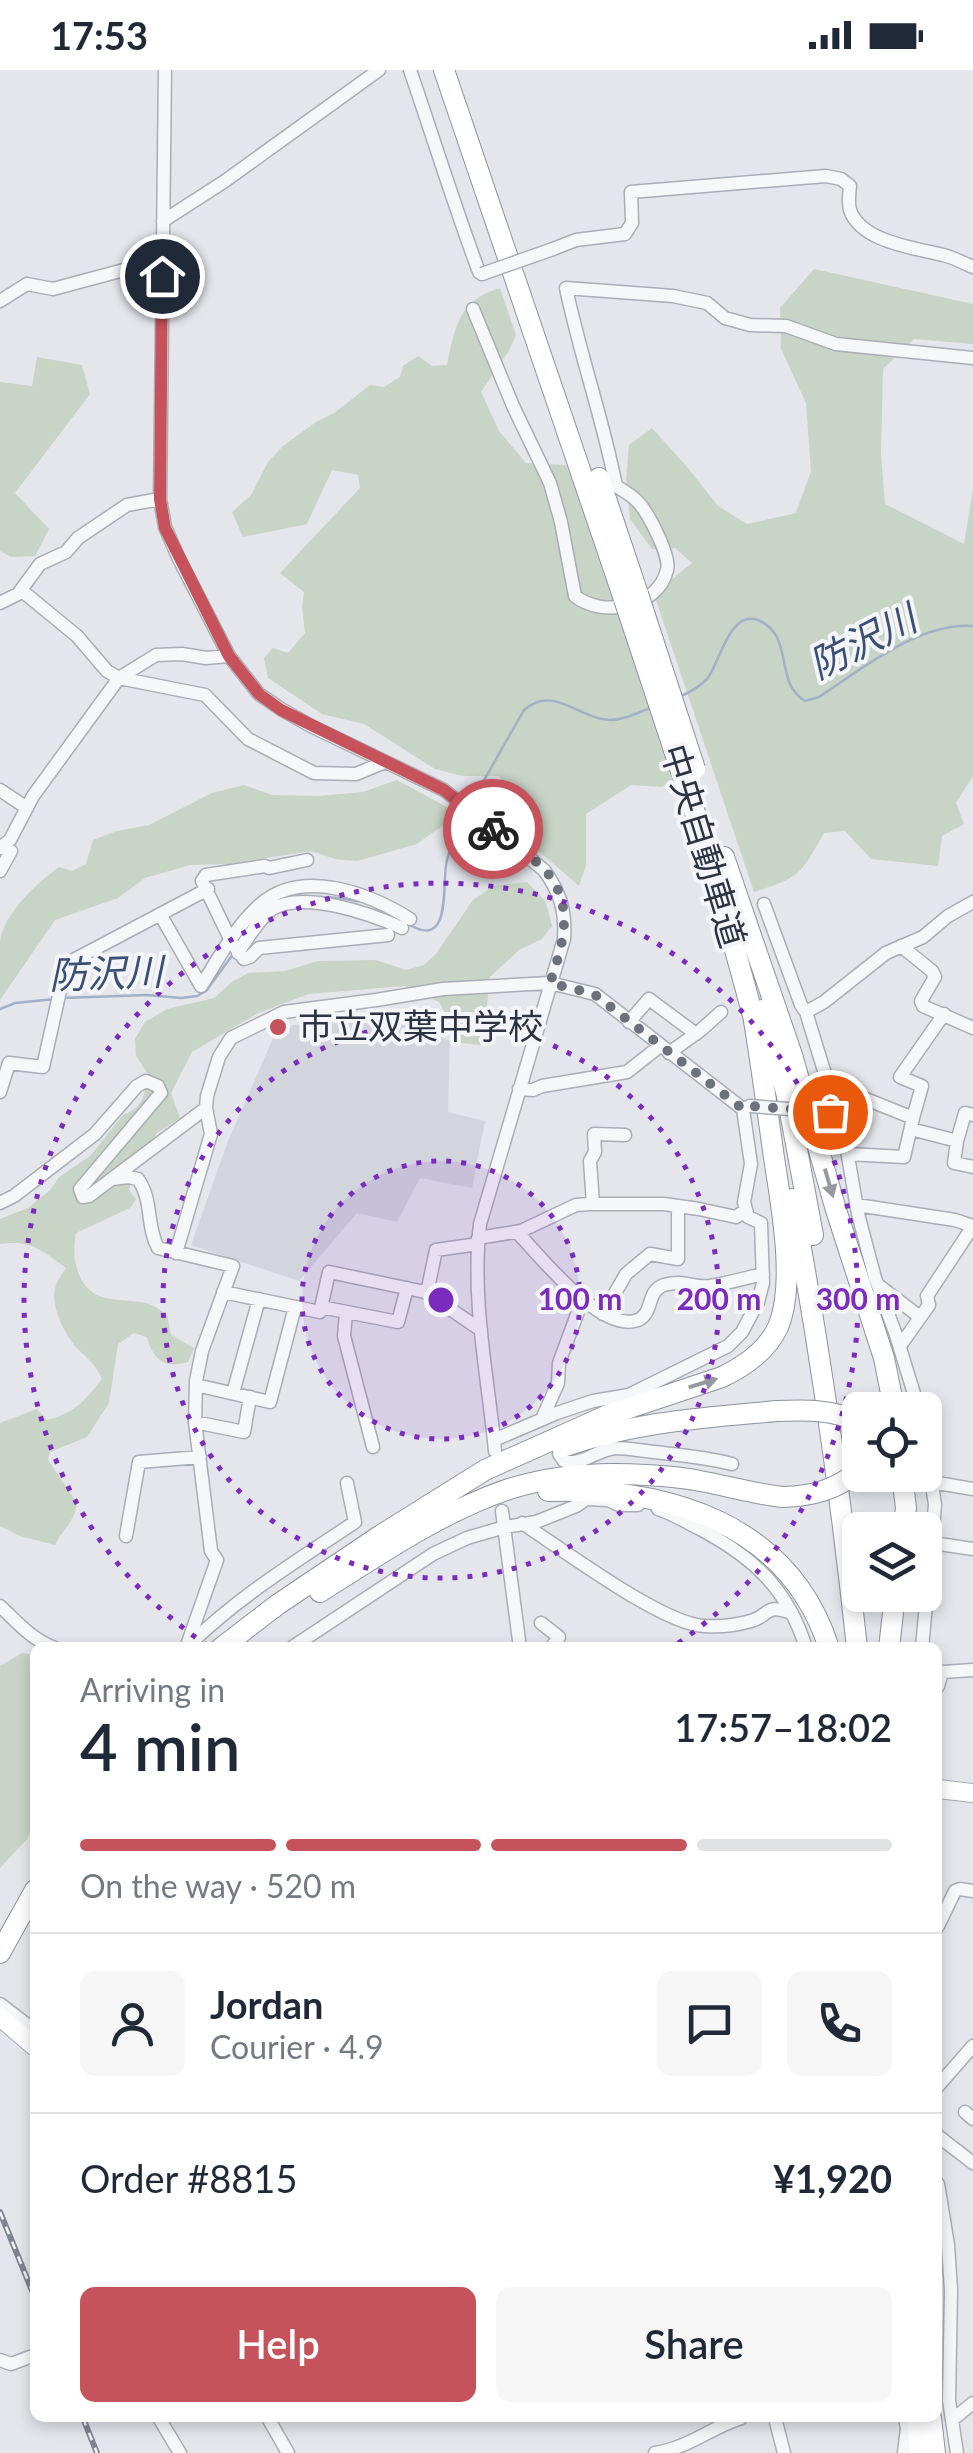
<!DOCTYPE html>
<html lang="en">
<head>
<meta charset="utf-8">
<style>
  :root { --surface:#fff; --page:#f6f6f7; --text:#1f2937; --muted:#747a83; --line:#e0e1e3; --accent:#c6525b }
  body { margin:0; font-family:Lato,"Noto Sans JP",sans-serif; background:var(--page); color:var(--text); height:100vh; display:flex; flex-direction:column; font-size:38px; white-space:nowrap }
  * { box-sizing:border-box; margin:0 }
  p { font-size:32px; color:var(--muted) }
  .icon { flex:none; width:55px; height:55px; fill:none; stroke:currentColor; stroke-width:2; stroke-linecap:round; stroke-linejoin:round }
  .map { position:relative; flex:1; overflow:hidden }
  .sheet { position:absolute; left:30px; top:1572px; width:912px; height:780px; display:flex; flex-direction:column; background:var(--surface); border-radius:15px; box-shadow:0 5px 15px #0003 }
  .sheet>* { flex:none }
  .controls { position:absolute; left:842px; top:1322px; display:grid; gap:20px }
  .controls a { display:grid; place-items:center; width:100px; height:100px; border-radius:15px; background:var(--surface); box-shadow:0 5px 15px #0003; font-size:50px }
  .pin { position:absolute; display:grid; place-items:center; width:85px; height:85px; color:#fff; margin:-42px; border:5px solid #fff; border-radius:50%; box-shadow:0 2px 10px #0007 }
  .courier { position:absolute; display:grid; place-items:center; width:100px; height:100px; margin:-50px; border:8px solid #c6525b; border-radius:50%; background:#fff; color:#222; box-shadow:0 2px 12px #0007 }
  .head em { font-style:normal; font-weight:600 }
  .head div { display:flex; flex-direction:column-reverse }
  .head { display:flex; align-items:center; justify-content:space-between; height:170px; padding:0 50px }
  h1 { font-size:65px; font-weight:600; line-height:75px }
  .bar { display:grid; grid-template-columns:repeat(4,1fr); gap:15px 10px; align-content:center; height:120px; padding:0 50px }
  .bar i { height:12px; border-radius:8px; background:var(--line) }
  .bar .active { background:var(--accent) }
  .bar p { grid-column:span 4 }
  .line { display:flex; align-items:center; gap:25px; padding:0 50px; border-top:2px solid var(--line) }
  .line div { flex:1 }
  .round { display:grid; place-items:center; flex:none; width:105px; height:105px; border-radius:15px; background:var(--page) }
  .action { display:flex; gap:20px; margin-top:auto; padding:20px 50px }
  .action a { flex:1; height:115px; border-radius:15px; background:var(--accent); color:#fff; font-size:40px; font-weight:600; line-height:115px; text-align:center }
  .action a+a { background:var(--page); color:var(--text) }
  .status { display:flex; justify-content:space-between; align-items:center; height:70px; padding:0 50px; background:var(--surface); direction:ltr }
  .status svg { height:28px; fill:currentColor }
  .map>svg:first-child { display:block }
</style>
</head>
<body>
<div class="status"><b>17:53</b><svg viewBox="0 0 49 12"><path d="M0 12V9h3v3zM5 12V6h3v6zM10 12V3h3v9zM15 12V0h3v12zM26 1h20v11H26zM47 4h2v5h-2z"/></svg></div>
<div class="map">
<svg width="973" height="2383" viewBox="0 0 973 2383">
  <rect width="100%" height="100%" fill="#e4e6eb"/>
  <path fill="#d2d5dc" d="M383 939 450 971 448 1042 485 1051 472 1118 420 1108 397 1152 357 1143 299 1211 191 1175 228 1071 278 957 319 952Z"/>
  <path fill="#c8d4c5" d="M814 199 973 234V274L914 269 883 299 881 384 885 434 964 474 973 419V706L956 733 964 754 942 766 938 796 871 789 845 761 824 763C800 805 801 807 754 822L654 524 692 493 675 478 652 479 630 449 626 409 629 375 652 358 688 398 718 436 747 454 796 443 811 401 806 333 781 279 780 238Z
    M500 218 516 265 508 282 481 322 499 361 526 393 566 395 587 448 673 710 662 717 631 715 586 744V795L579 816 512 758 506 748 510 723 499 706H463L435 699 364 654 322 644 268 608 264 588 273 578 288 583 305 563 302 537 304 522 280 503 360 418 358 405 332 400 307 454 243 467 232 442 251 425 268 392 283 376 316 352 334 343 370 315 384 317 400 307 403 296 418 286 432 296 447 295C455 258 458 230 500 218Z
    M37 287 82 295 90 324 15 423 49 459 35 486 11 487 0 481V312L32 316Z
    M397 710 447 737 451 747 442 756 417 774 357 791 335 789 311 781 229 794 190 795 145 808 118 828 55 850 0 930C0 911 0 891 0 872 3 844 37 813 59 797L72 801 86 794 93 770 117 761 149 755 212 723 244 715 272 725 318 726 363 722Z
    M527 812 546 832 552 856 542 869 519 880 490 907 487 936 492 961 488 976 461 973 439 932 405 916 309 924 258 943 192 982 171 1023 180 1048 157 1063 135 1101 129 1120 136 1129 130 1138 76 1163C71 1188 77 1222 106 1228 119 1231 133 1230 146 1233 154 1235 161 1241 167 1245L171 1265 194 1278 188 1292C165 1299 153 1290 147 1267L134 1263 118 1274 109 1333 87 1367 50 1382 48 1390 77 1433C74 1453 64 1457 55 1475L20 1466 0 1456V1353L37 1339 47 1350C73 1344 86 1330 102 1309 96 1295 88 1289 77 1278 66 1266 55 1244 54 1227 54 1216 60 1206 66 1198 41 1180 32 1170 0 1174V1149L28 1138 50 1120 59 1107 90 1086 124 1044C144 1039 145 1021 148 1004L136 986 135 969 145 952 167 939 214 928 232 912 248 903 285 901 318 891 376 890 406 900 424 895 436 884 473 830 493 816Z
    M22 1583 35 1585V1753L27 1769 0 1798V1596Z"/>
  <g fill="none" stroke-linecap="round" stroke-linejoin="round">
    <path stroke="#a1b1c8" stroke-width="2.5" d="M681 626C691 622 699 617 707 609 720 593 730 537 760 551 766 553 774 561 777 567 788 590 781 616 805 631L819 627C862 599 919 552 973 556
      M471 733 524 640C553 614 579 649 610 650 624 650 637 643 650 638
      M320 827 340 828 362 832
      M286 828 302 826
      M410 855C453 880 441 813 447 790 451 774 459 760 466 745
      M63 928 147 925 181 928 197 926 206 921 234 883
      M0 939 15 933 55 929"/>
    <defs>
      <path id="minor" d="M165 0 160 429 165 457 179 489 229 586 259 624 281 639 311 656 444 720 544 800C560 822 566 841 564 869L480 1154C471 1230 488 1306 495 1381
        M410 0C433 67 454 135 479 202L482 204
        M163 151 225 111 379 0
        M553 179 576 170 625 164 632 153 631 122 826 106 841 109 850 116C849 124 848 133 850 140 861 172 915 178 943 185 953 187 963 193 973 197
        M0 231 27 214 53 219 135 197 163 167
        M473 239 513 336 550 413 561 452 575 526C602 548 658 538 667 500 671 486 647 440 636 430 630 424 622 420 616 416 603 349 580 285 566 218L673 226 707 233 725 248 750 255 786 256 836 274 973 288
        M21 520 77 566 107 601 119 608 205 625 248 669 314 703 356 704 385 692
        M0 533 18 524 40 494 66 482 78 468 127 435 160 429
        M0 720 27 738
        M0 778 10 770 33 726 119 608 156 585 182 584 206 588 229 586
        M307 790 269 798 265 796 206 805 202 811 232 873 244 889 250 887 259 878 388 865
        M0 801 11 781 5 776
        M764 834 801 935 806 942 845 1069 858 1144 875 1208 896 1265 919 1340
        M160 844 201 916C219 888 236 855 262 833 304 798 370 824 410 849
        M901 876 932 901 935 907 921 931 923 936 973 958
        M238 883C245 871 262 846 272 839 304 820 371 844 402 858
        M806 942 824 932 886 883 923 867 948 846 973 832
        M629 952 649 929 696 964
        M669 983 701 960 721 942
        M519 1019 533 1020 542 1016 627 1002 660 976
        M0 1022 9 993 43 997 66 894 208 819
        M835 1033 856 1025 913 1048 922 1016 900 1007 944 944
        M973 1045 965 1043 957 1071 954 1093 973 1097
        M911 1059 957 1071
        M848 1084 904 1087 913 1048
        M112 1109 128 1107 138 1109C153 1130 146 1156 158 1178L233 1196 202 1281 196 1311 195 1352 211 1481 217 1490 186 1578
        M0 1133 14 1126 95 1064 137 1016 146 1011 158 1016 161 1023 80 1119 83 1127 89 1126 206 1038
        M593 1134 590 1091 595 1082 594 1064 625 1065
        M857 1135 955 1150 973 1156
        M517 1162C540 1186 601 1264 638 1250 654 1243 646 1221 664 1215 685 1209 691 1218 710 1216 728 1213 746 1208 763 1204
        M478 1168 521 1161 576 1135 590 1134H664L699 1139 736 1147 746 1140
        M176 1183 211 1064 206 1038 207 1026 219 987 231 968 284 942 376 930 443 919 550 913 595 924 743 1039 750 1036
        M878 1215 920 1247
        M223 1222 320 1242 329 1202 425 1222 481 1260
        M427 1223 436 1180 478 1174
        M321 1237 398 1252 407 1218
        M346 1242 344 1266 373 1377
        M603 1244 626 1204 650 1184 678 1189V1136
        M900 1276 929 1235 927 1226 973 1156
        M196 1315 270 1332 295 1237
        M233 1323 259 1229
        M542 1349 558 1313 559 1293 582 1231
        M195 1352 244 1362 250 1327
        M494 1370 557 1343 593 1331 629 1325 728 1276 742 1262 758 1232 763 1213 761 1153 748 1147 744 1132 751 1094 743 1039
        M559 1384 564 1391C583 1396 596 1380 615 1378 628 1378 642 1381 654 1382 680 1385 706 1387 732 1394
        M932 1412 973 1419
        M658 1439C673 1444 686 1452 700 1459 753 1487 788 1519 806 1578
        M502 1441 520 1578
        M522 1453C562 1479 662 1554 704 1556 718 1557 737 1555 751 1551 772 1545 763 1533 792 1543
        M126 1466 139 1392 200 1387
        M933 1473 973 1479
        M0 1536C17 1552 32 1570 55 1578
        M541 1553 559 1567 551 1578
        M188 1576C239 1526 297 1491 355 1452L347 1413
        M291 1578 433 1484 467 1468 505 1457 536 1452 576 1436 586 1429 608 1430 619 1435H638
        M922 1578 935 1435 925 1367
        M938 1616 942 1602 973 1600
        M938 1856 955 1821 960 1819 973 1821
        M0 1934 26 1954 35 1965
        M938 2016 973 1976
        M965 2042 973 2049
        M938 2066 973 2093
        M938 2114 948 2175 951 2220 949 2330 957 2383
        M0 2290 11 2294 35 2285
        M159 2348 180 2383
        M268 2348 288 2383
        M775 2348 784 2383
        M952 2350 973 2333
        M655 2383C688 2378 710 2358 741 2348
        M904 2383 907 2358 905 2348"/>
      <path id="major" d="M938 1719 973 1723
        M0 1947 35 1977"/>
      <path id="highway" d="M444 0 624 529
        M599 408 638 524
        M682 703 711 792 758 964
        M724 787 792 985 836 1140 884 1288 892 1328 890 1340
        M765 939 787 1026 813 1165
        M792 1129C820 1278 841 1427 857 1578
        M562 1377C635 1352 701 1348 777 1341
        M902 1405 906 1438 903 1460
        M548 1421C667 1417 789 1453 829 1578
        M320 1522C380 1484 441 1442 509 1419 553 1405 601 1402 646 1405 664 1406 682 1407 700 1411 728 1416 754 1424 783 1427
        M221 1578 277 1535 381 1465 485 1400 608 1345 722 1307C745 1296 767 1281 778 1257 797 1211 780 1130 773 1081 767 1037 761 994 754 951
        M889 1578 895 1525
        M0 1883 35 1820
        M917 2348 920 2383
        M931 2348 935 2383"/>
    </defs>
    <use href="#minor" stroke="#a9adb5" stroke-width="15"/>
    <use href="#major" stroke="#a4aab6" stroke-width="20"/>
    <use href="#highway" stroke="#8c92a0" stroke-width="22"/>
    <use href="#minor" stroke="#f6f7f9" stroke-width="12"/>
    <use href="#major" stroke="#fff" stroke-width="18"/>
    <use href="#highway" stroke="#fff" stroke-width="20"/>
    <defs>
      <path id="rail" d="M0 2142 35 2228
        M83 2348 97 2383"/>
    </defs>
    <use href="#rail" stroke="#7e8493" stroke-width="6"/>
    <use href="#rail" stroke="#f3f5f8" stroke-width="2.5" stroke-dasharray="8" stroke-linecap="butt"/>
    <defs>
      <path id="minor-bridge" d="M482 204 553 179
        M750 1036 830 1042"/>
      <path id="highway-bridge" d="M638 524 695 699
        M624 529 681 701
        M777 1341C805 1340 835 1339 860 1353
        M783 1427C813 1426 836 1420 860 1400"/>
    </defs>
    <use href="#minor-bridge" stroke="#a9adb5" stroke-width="15" stroke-linecap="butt"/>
    <use href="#highway-bridge" stroke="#8c92a0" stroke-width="22" stroke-linecap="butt"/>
    <use href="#minor-bridge" stroke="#f6f7f9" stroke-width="12"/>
    <use href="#highway-bridge" stroke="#fff" stroke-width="20"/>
  </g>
  <defs><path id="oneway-solid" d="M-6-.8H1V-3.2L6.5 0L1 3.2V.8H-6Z" transform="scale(2.5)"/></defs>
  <g fill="#9699a0">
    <use href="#oneway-solid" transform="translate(829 1113) rotate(74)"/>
    <use href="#oneway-solid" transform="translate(703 1313) rotate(-17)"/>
  </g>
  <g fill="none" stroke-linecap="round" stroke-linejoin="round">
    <path stroke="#6c727d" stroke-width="10" stroke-dasharray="0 18" d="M493 759C509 772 529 784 544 799 576 833 563 875 550 913L594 924 743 1039 750 1036 830 1042"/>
    <path stroke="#c6525b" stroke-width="12" d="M162 206 160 429 165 458 229 586 259 624 281 640 444 720 493 759"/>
  </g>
  <circle cx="441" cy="1230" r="139" fill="#7b2cbf" fill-opacity=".12"/>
  <g fill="none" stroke="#7b2cbf" stroke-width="5" stroke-dasharray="5 10">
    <circle cx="441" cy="1230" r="139"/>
    <circle cx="441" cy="1230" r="278"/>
    <path d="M208 1576A417 417 0 1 1 674 1576"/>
  </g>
  <circle fill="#c6525b" stroke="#f3f5f8" stroke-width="4" cx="278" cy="957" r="10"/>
  <g text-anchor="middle" stroke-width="8" stroke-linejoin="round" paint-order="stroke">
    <g font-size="35" fill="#2c3342" stroke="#f3f5f8">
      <text transform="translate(703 776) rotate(73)" y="12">中央自動車道</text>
    </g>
    <g font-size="35" fill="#2c3342" stroke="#f3f5f8" text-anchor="start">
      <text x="298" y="969">市立双葉中学校</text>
    </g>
    <g font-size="38" font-style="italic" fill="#394f74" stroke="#f3f5f8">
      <text transform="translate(863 572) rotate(-27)" y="13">防沢川</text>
      <text transform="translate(106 904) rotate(-2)" y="13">防沢川</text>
    </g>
  </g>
  <circle cx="441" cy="1230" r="15" fill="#7b2cbf" stroke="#f3f5f8" stroke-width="5"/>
  <g font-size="30" text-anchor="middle" font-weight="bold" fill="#7b2cbf" stroke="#f3f5f8" stroke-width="8" stroke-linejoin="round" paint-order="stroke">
    <text x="580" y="1240">100 m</text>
    <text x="719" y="1240">200 m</text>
    <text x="858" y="1240">300 m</text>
  </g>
</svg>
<div class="controls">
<a><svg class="icon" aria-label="locate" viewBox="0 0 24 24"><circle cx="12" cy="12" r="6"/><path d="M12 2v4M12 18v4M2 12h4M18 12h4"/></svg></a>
<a><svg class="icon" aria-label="layers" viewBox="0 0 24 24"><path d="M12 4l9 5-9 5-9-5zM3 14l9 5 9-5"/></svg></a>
</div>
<div class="pin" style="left:830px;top:1042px;background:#ea580c"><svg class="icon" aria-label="bag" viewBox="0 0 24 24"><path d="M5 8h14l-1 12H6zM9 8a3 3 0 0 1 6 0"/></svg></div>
<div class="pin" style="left:162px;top:206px;background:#1f2937"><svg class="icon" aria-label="home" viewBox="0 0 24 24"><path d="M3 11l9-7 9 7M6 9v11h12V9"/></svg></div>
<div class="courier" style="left:493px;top:759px"><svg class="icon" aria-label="bike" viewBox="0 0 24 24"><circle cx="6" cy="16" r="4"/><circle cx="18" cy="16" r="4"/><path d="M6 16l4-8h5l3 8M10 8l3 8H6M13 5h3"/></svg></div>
<section class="sheet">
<div class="head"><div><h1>4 min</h1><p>Arriving in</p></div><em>17:57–18:02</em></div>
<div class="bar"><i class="active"></i><i class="active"></i><i class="active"></i><i></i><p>On the way · 520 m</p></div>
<div class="line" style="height:180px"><a class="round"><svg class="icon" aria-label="person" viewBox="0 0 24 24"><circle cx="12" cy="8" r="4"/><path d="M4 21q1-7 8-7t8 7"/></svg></a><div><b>Jordan</b><p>Courier · 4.9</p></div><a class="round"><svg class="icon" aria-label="chat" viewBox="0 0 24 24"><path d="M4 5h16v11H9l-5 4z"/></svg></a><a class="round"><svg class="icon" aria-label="phone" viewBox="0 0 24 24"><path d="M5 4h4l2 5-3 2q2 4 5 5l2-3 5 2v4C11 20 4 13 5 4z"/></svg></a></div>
<div class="line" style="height:130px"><div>Order #8815</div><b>¥1,920</b></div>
<div class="action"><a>Help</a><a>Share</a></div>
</section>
</div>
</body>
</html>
